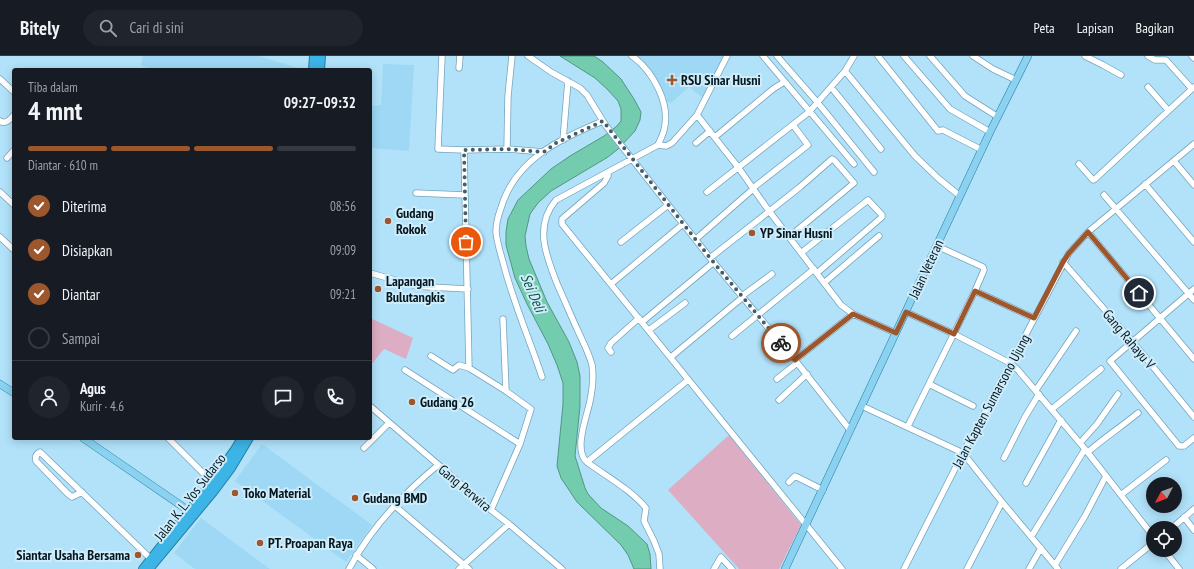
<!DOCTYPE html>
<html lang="id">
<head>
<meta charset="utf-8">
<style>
  :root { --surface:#171b24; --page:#20242c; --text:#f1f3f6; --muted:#9ea1a6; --line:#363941; --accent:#9d572d }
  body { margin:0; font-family:"PT Sans Narrow",sans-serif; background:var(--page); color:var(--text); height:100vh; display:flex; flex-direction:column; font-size:15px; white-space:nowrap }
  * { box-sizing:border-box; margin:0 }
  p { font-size:13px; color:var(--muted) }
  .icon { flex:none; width:22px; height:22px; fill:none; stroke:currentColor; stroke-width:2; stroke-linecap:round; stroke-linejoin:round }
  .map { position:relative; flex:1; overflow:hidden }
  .sheet { position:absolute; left:12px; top:12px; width:360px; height:372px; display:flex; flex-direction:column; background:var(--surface); border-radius:4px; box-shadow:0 2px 10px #0003 }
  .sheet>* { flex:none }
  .needle { width:26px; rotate:229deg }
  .tools { position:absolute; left:1146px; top:421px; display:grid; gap:8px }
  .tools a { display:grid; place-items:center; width:36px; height:36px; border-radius:50%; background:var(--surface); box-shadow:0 2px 10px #0003; font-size:20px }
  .pin { position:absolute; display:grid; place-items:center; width:34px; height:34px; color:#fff; margin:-17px; border:2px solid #fff; border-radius:50%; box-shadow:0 1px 4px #0007 }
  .courier { position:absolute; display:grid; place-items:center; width:40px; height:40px; margin:-20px; border:3px solid #9d572d; border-radius:50%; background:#fff; color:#222; box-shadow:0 1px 5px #0007 }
  .summary em { font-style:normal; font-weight:600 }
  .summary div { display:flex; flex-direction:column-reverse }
  .summary { display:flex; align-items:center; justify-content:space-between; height:68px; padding:0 16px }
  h1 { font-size:26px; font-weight:600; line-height:30px }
  .bar { display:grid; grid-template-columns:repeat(4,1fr); gap:6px 4px; align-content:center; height:48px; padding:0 16px }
  .bar i { height:5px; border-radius:3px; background:var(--line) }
  .bar .active { background:var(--accent) }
  .bar p { grid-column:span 4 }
  .line { display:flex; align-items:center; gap:10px; padding:0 16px; border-top:1px solid var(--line) }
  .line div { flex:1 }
  .round { display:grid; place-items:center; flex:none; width:42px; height:42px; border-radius:21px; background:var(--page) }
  ol { padding:0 16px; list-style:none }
  li { display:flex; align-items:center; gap:12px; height:44px }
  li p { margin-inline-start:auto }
  li .icon { padding:4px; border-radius:50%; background:var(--accent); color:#fff; stroke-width:4 }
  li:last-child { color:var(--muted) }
  li i { width:22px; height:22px; border:2px solid var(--line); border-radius:50% }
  header { display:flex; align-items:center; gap:24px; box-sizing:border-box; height:56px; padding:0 20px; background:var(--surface); border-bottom:1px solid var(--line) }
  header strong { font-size:19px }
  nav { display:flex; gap:22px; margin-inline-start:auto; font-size:14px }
  .search { width:280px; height:36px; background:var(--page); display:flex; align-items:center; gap:10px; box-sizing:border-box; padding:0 14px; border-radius:22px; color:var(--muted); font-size:15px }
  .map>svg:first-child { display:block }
</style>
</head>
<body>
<header>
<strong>Bitely</strong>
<div class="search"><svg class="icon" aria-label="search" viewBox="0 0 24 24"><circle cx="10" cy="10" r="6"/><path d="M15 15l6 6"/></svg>Cari di sini</div>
<nav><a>Peta</a><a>Lapisan</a><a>Bagikan</a></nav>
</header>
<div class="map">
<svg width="1194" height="513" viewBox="0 0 1194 513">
  <rect width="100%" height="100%" fill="#b1e2fa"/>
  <path fill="#9ed8f4" d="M143 0H259L304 14H154L141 9Z
    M634 0H726L703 42 689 31 671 47 664 45 659 30Z
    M383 8 414 9 409 95 370 92V50L381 49Z
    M262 388 372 469 346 506 235 425Z
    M201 462 270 513H195L174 497Z"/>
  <path fill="#ddaec3" d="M370 262 413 282 406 303 384 293 370 310Z
    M729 379 801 469 779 513H739L668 434Z"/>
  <path fill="#73ccae" stroke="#529683" d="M560 0H594L603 6 621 23 634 43 641 56 640 64 635 75 618 93 608 101 551 135 538 147 530 158 525 180 526 190 529 203 547 246 569 286 577 306 580 320V350L575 400 585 432 588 438 601 452 628 470 647 488 650 498 651 513H634L628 499 621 489 577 446 561 422 557 410 563 348V327L557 309 548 288 527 248 515 222 506 189V176L508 163 518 144 551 113 570 100 604 80 617 70 621 65V53L618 45 608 34 595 22Z"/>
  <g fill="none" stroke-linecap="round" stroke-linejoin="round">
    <defs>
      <path id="minor" d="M442 0 438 93 464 94 507 93 544 96
        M528 0 551 16 580 32 587 39 606 70 710 202 795 304 850 374
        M632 0C653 15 671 48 664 74 663 79 660 84 658 89L556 144C533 171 547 202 558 230 565 245 571 260 578 275 583 286 589 297 592 309 594 320 592 335 590 345 587 360 573 395 587 406 607 421 630 433 646 452L644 465 654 485 659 498 660 513
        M763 0 854 108
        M777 0 818 47 874 116
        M878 0 938 75 943 74 982 94
        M904 0 950 53 990 76
        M930 0 965 40 998 61
        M973 0 993 13 1016 24
        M1085 0 1103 9 1121 19
        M1148 0 1155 4H1166L1192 33
        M1192 0 1194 2
        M459 12 460 0
        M845 15 915 100 939 123 960 140
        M0 23 14 36
        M831 31 881 93
        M1148 31 1168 54
        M697 59 738 111 769 155 841 249 853 258 896 277
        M0 65C6 69 10 63 14 59
        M715 81 773 33 784 26
        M563 84 568 25
        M696 87 710 75
        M658 89 666 90 672 87 697 59 727 0
        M507 93 508 40 512 0
        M464 94 469 312
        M7 102 14 94
        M1174 105 1194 129
        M1079 108 1093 124 1095 123 1194 31
        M608 116V120L604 127 562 163V168L842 513
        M1145 128 1194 186
        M753 132 808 89 793 69
        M0 136 14 149
        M707 136 809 56 845 15 854 0
        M416 137 465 139
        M1104 139 1194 244
        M1088 176 1194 303
        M0 181 14 194
        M696 183 753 133
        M621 186 668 149
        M801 197 868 144 882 159V161L817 217
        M710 202 800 131 832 103 834 104 854 127 789 181
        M1063 206 1132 285 1194 361
        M370 217 416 230 430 231 468 233
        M825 226 879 180
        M611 228 683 168
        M1194 233 1110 305 1179 390H1184L1194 382
        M975 235 1034 262
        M742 240 772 218
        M906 256 954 278 1010 307 1018 314 1085 393 1153 480
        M503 263 506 335
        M642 266 714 206
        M649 274 685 247
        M732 280 814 213
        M611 296 608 292 611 287 639 262
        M431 300 453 314 459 309 469 312 506 335 531 353 520 388 491 454
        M671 301 743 241
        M795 304 853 258
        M405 314 520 388
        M542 321C529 282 513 246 503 206 500 196 497 186 496 176 496 168 498 160 501 152 515 104 559 83 603 65
        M777 323 797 307
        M929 328 973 350
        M1036 334 1076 275
        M779 344 807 318
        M370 350 491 454 509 468 562 513
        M862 350 963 397 1002 446 1058 513
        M1052 353 1101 313
        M908 370 975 235 984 214 983 211 937 190
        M168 382 212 426
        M1080 387 1097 368 1118 338
        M364 392 389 367
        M1088 396C1104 382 1121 371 1138 357
        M1004 402 1025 361 1039 338
        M587 406 688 324
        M789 426 795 420 823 434
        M1026 427 1061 364
        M82 436 72 441 68 438 36 405C35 401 36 398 40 396L151 503
        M1122 438 1166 404
        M395 450 469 513
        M1184 461 1194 474
        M1172 472 1194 453
        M1031 481 1085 393
        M1164 494 1179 513
        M356 499 373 513
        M1055 509 1085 460 1106 420
        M349 513C370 473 403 438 438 409
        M459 513 509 468
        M714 513 721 501 732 513
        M904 513 963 397 1069 197 1088 176 1194 88
        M967 513 1002 446
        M1029 513 1041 492
        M1121 513 1153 487"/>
      <path id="major" d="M0 328 14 337
        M83 382 189 455
        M785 513 990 76 1028 0"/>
      <path id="highway" d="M313 14 314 0
        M320 14 321 0
        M143 513 212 426 234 395 242 382
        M149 513 213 436 231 412 249 382"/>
    </defs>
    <use href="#minor" stroke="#75a4bb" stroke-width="7"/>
    <use href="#major" stroke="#287da0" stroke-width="8"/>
    <use href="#highway" stroke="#287da0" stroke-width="10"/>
    <use href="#minor" stroke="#fff" stroke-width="5.5"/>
    <use href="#major" stroke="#8ad2ef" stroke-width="7"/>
    <use href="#highway" stroke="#3cb4e5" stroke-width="8"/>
  </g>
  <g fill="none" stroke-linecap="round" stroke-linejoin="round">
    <path stroke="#415e6c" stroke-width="4" stroke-dasharray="0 7.2" d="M466 186 464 94 507 93 544 96 556 87 603 65 710 202 781 287"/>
    <path stroke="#9d572d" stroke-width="5" d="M781 287 795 304 853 258 896 277 906 256 954 278 975 235 1034 262 1063 206 1069 197 1088 176 1139 237"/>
  </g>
  <g fill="#9d572d" stroke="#cfecfb" stroke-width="1.5">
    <path d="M670 18h4v4h4v4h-4v4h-4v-4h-4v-4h4z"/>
    <circle cx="388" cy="165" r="4"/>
    <circle cx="752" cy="177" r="4"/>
    <circle cx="378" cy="233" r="4"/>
    <circle cx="412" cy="346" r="4"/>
    <circle cx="235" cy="437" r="4"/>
    <circle cx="355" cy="442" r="4"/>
    <circle cx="260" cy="487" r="4"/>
    <circle cx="138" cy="499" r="4"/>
  </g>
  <g text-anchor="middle" stroke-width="4" stroke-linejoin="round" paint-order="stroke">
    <g font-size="14" font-weight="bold" fill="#04171f" stroke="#cfecfb" text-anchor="start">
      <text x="681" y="29">RSU Sinar Husni</text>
      <text x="396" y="162">Gudang<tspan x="396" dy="16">Rokok</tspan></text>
      <text x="760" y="182">YP Sinar Husni</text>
      <text x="386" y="230">Lapangan<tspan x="386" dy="16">Bulutangkis</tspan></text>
      <text x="420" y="351">Gudang 26</text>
      <text x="243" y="442">Toko Material</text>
      <text x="363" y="447">Gudang BMD</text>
      <text x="268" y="492">PT. Proapan Raya</text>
      <text x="130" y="504" text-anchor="end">Siantar Usaha Bersama</text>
    </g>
    <g font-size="14" fill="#04171f" stroke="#cfecfb">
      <text transform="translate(926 213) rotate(-65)" y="5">Jalan Veteran</text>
      <text transform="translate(1129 283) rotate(50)" y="5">Gang Rahayu V</text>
      <text transform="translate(991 345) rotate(-62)" y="5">Jalan Kapten Sumarsono Ujung</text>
      <text transform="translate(465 432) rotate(40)" y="5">Gang Perwira</text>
      <text transform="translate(190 441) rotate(-52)" y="5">Jalan K. L. Yos Sudarso</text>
    </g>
    <g font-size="15" font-style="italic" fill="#0e5844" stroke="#cfecfb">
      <text transform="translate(533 237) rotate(67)" y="5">Sei Deli</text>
    </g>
  </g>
</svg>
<div class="tools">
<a><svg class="needle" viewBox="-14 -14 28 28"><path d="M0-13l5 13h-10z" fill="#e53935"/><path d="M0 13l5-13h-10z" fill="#9ea1a6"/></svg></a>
<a><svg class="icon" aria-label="locate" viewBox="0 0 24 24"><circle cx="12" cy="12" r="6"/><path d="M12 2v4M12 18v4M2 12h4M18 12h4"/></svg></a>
</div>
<div class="pin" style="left:466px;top:186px;background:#ea580c"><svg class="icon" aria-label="bag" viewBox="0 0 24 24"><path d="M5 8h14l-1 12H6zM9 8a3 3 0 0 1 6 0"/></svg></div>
<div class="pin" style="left:1139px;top:237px;background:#1f2937"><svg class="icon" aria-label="home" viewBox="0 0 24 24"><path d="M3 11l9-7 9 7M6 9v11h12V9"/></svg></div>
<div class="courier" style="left:781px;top:287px"><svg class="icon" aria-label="bike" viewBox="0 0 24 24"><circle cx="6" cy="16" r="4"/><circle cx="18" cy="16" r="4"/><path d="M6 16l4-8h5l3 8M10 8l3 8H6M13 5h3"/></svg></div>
<section class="sheet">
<div class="summary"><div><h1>4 mnt</h1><p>Tiba dalam</p></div><em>09:27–09:32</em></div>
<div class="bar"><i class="active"></i><i class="active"></i><i class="active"></i><i></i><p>Diantar · 610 m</p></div>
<ol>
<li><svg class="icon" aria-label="check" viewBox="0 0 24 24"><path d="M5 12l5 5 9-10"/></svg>Diterima<p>08:56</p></li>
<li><svg class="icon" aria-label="check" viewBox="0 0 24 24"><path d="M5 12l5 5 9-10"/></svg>Disiapkan<p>09:09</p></li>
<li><svg class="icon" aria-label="check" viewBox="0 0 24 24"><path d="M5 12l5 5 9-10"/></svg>Diantar<p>09:21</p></li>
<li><i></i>Sampai</li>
</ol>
<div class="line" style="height:72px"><a class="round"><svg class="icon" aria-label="person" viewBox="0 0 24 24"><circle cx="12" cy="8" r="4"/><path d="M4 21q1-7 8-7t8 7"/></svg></a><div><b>Agus</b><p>Kurir · 4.6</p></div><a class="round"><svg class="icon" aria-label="chat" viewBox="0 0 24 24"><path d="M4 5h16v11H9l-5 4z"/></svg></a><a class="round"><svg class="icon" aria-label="phone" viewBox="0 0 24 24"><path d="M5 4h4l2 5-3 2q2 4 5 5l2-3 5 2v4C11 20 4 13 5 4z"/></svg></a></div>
</section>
</div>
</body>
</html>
